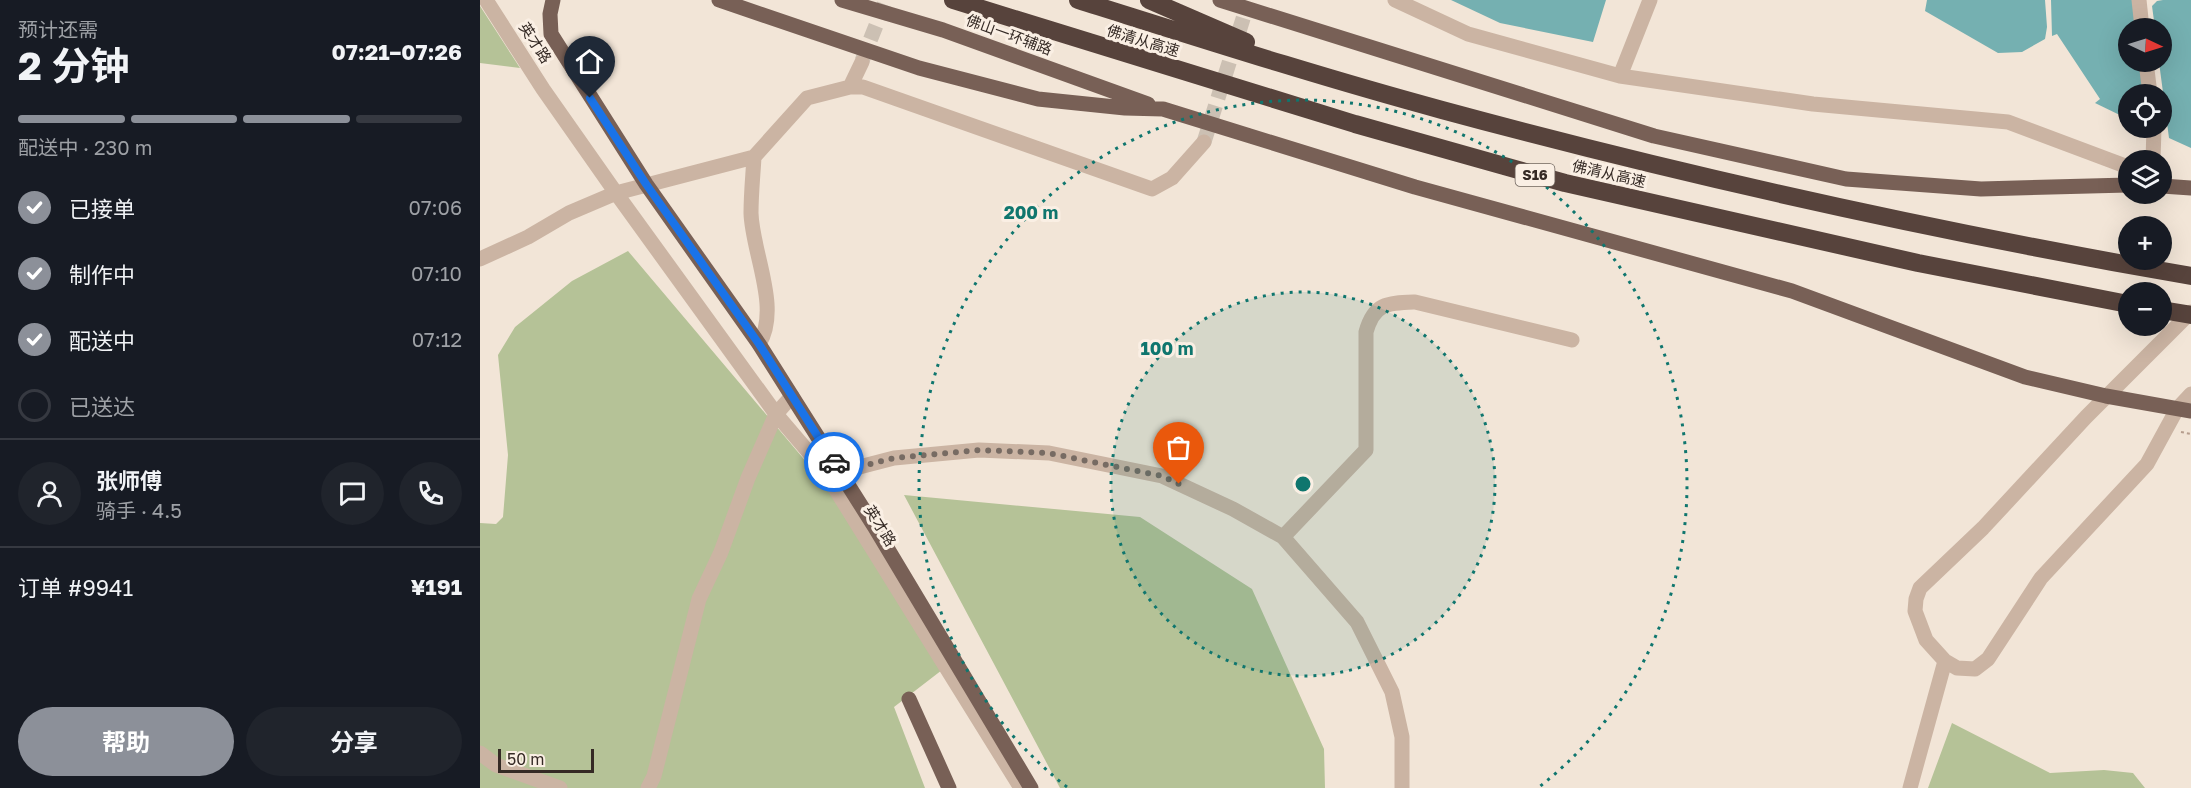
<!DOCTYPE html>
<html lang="zh">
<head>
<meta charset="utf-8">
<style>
  :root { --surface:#171b24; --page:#20242c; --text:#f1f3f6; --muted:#9ea1a6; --line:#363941; --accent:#8c9099 }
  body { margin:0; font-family:"Golos Text","Noto Sans SC",sans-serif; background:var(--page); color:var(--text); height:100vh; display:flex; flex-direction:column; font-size:22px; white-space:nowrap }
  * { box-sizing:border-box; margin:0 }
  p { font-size:20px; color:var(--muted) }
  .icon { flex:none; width:33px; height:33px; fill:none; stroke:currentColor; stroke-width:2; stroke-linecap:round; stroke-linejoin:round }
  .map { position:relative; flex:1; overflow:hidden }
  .side { display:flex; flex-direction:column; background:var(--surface); width:480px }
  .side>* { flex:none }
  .needle { width:39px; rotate:94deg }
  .controls { position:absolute; left:1638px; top:18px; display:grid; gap:12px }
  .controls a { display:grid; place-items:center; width:54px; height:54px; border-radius:50%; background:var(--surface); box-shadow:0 6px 24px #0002; font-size:30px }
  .scale { position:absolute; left:18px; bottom:15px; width:96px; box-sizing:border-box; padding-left:6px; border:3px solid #352a25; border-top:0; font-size:16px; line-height:21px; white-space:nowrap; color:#352a25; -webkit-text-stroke:4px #faefe4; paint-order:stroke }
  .pin { position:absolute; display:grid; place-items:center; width:51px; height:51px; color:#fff; margin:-62px -26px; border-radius:50% 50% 50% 0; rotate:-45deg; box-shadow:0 0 6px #0007 }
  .pin .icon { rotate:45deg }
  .courier { position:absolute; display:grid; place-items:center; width:60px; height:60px; margin:-30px; border:4px solid #1a73e8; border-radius:50%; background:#fff; color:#222; box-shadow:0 2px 8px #0007 }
  .summary em { font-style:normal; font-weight:700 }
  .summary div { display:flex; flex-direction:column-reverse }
  .summary { display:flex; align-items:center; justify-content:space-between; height:102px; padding:0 18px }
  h1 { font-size:39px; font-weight:700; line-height:45px }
  .bar { display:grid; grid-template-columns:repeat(4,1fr); gap:9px 6px; align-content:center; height:72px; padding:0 18px }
  .bar i { height:8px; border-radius:4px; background:var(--line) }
  .bar .selected { background:var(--accent) }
  .bar p { grid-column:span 4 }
  .line { display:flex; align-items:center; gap:15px; padding:0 18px; border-top:2px solid var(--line) }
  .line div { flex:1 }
  .round { display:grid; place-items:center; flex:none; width:63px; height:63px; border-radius:32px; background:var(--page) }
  ol { padding:0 18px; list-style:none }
  li { display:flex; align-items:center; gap:18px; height:66px }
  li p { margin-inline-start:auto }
  li .icon { padding:6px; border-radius:50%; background:var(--accent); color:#fff; stroke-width:4 }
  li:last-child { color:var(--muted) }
  li i { width:33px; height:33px; border:3px solid var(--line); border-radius:50% }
  .cta { display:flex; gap:12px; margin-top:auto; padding:12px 18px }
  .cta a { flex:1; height:69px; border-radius:36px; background:var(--accent); color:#fff; font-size:24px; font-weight:700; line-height:69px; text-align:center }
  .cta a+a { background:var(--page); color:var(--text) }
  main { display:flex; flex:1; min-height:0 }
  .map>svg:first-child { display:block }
</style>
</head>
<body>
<main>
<section class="side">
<div class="summary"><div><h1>2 分钟</h1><p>预计还需</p></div><em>07:21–07:26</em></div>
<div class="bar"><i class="selected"></i><i class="selected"></i><i class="selected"></i><i></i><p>配送中 · 230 m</p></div>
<ol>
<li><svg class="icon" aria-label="check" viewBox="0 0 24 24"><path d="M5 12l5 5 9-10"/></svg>已接单<p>07:06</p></li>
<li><svg class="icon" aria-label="check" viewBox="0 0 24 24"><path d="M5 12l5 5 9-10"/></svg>制作中<p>07:10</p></li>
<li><svg class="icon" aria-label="check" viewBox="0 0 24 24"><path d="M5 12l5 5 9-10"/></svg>配送中<p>07:12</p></li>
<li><i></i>已送达</li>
</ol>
<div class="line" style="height:108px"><a class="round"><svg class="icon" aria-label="person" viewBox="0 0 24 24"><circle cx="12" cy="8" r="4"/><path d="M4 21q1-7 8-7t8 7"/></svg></a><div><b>张师傅</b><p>骑手 · 4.5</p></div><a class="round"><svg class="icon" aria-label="chat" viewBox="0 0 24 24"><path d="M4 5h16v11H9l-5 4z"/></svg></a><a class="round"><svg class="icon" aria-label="phone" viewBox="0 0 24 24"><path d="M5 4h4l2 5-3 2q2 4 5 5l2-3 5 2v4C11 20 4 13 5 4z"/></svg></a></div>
<div class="line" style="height:78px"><div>订单 #9941</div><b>¥191</b></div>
<div class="cta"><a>帮助</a><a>分享</a></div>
</section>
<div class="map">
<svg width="1711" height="788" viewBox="0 0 1711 788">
  <rect width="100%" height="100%" fill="#f2e5d7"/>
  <path fill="#b5c297" d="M0 6 40 68 0 63Z
    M148 251 344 483 462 670 414 707 445 788H0V523L16 524 23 517 28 455 18 355 35 327 92 281Z
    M424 495 660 517 772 589 844 749 845 788H580Z
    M1472 723 1570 773 1624 770 1653 773 1665 788H1448Z"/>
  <path fill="#75b0b1" d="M971 0H1126L1113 42 1020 23Z
    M1447 0H1565L1567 27 1565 39 1542 52 1518 53 1445 11Z
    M1571 0H1655L1659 28H1648V62H1663L1667 94H1648V119L1615 103 1620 99 1577 34 1572 36Z
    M1683 0H1711V148L1689 138 1679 62H1682V28H1675L1672 6 1677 1Z"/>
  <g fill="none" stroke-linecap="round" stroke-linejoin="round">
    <path stroke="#ccc0b3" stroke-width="15" stroke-dasharray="15 8" stroke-linecap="butt" d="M382 61 406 0
      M724 142 768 3"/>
    <path stroke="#b69d8d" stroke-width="2" stroke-dasharray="3 3" stroke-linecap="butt" d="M1701 432 1711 434"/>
    <path stroke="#cbb4a3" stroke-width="15" d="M6 0 63 89 136 193 296 414 343 469 541 788
      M915 0 988 34 1140 76 1333 104 1528 122 1648 167
      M1659 0 1662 28
      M1666 62 1670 94
      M1140 76 1170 0
      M370 87 382 62
      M274 157C273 175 271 194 271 213 272 252 301 308 279 344
      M1673 160 1674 128
      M0 259 48 237 89 213 136 193 274 157 327 98 370 87H383L672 189 692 178 724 142
      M1711 312 1606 417 1503 528 1440 588 1436 599 1435 611 1446 640 1465 661 1477 668 1495 669 1508 659 1561 578 1667 464 1697 409 1711 394
      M360 472 414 458 499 450 569 453 682 476 753 509 803 537 877 622 912 692 922 737V788
      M803 537 886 450V332C894 303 907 303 935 302L1092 340
      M0 753 16 765 80 788
      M168 788 174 776 219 599 241 552 268 478 296 414 312 396
      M1430 788 1465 661"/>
    <path stroke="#786056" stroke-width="15" d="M73 0 70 14 71 34 166 184 279 344 394 526 551 788
      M239 0 439 68 558 99 645 108 683 109 935 187 1312 291 1545 377 1626 396 1711 411
      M362 0 463 30 668 104
      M740 0 1174 136 1366 179 1501 189 1648 185
      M1682 186 1711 188
      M429 699 469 788"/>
    <path stroke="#57433c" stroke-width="18" d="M473 0 875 124 1085 183 1438 263 1648 304
      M598 0C719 38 840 77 962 110 1209 177 1459 232 1711 276
      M669 0 766 42"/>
    <path stroke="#57433c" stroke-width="18" d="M1682 310 1711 315"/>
  </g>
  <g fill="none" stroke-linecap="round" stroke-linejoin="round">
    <path stroke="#776b63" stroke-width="6" stroke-dasharray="0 10.8" d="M354 462 360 472 414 458 499 450 568 453 682 476 699 484"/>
    <path stroke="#1a73e8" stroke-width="8" d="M110 98 166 184 279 344 354 462"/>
  </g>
  <circle cx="823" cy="484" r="192" fill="#0f766e" fill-opacity=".12"/>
  <g fill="none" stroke="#0f766e" stroke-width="3" stroke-dasharray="3 6">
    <circle cx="823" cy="484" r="192"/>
    <path d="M587 787A384 384 0 1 1 1059 787"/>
  </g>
  <g text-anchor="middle" stroke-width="6" stroke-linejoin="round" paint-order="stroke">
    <rect fill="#faefe4" stroke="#70655e" stroke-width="1.5" x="1035.5" y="164" width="39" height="22" rx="4.5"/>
    <g font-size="14" font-weight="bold" fill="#352a25">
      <text x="1055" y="180">S16</text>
    </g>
    <g font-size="15" fill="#352a25" stroke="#faefe4">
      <text transform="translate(529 35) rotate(20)" y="5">佛山一环辅路</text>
      <text transform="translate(663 41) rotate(17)" y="5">佛清从高速</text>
      <text transform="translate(55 43) rotate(57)" y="5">英才路</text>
      <text transform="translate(1129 174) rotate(13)" y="5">佛清从高速</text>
      <text transform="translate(400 526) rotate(58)" y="5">英才路</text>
    </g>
  </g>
  <circle cx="823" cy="484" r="9" fill="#0f766e" stroke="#faefe4" stroke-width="3"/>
  <g font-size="18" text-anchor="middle" font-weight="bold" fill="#0f766e" stroke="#faefe4" stroke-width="6" stroke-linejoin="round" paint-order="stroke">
    <text x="551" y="219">200 m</text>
    <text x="687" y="355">100 m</text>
  </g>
</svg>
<div class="controls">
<a><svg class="needle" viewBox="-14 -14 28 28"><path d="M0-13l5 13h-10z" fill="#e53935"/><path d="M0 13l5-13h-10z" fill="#9ea1a6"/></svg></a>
<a><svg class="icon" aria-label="locate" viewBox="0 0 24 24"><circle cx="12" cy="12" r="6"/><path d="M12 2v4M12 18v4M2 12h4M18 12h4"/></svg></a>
<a><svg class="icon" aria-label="layers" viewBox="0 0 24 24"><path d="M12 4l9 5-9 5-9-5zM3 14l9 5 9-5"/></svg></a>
<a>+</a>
<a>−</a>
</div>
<div class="scale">50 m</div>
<div class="pin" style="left:699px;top:484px;background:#ea580c"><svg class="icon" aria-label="bag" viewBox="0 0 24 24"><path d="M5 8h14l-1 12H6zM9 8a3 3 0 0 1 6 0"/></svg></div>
<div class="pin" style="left:110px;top:98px;background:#1f2937"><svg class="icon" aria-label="home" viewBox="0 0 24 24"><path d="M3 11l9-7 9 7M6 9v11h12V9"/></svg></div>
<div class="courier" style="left:354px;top:462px"><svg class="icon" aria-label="car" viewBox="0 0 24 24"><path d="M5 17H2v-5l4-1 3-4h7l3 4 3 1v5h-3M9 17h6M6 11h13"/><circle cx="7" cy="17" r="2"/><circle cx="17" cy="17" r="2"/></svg></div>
</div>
</main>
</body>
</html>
